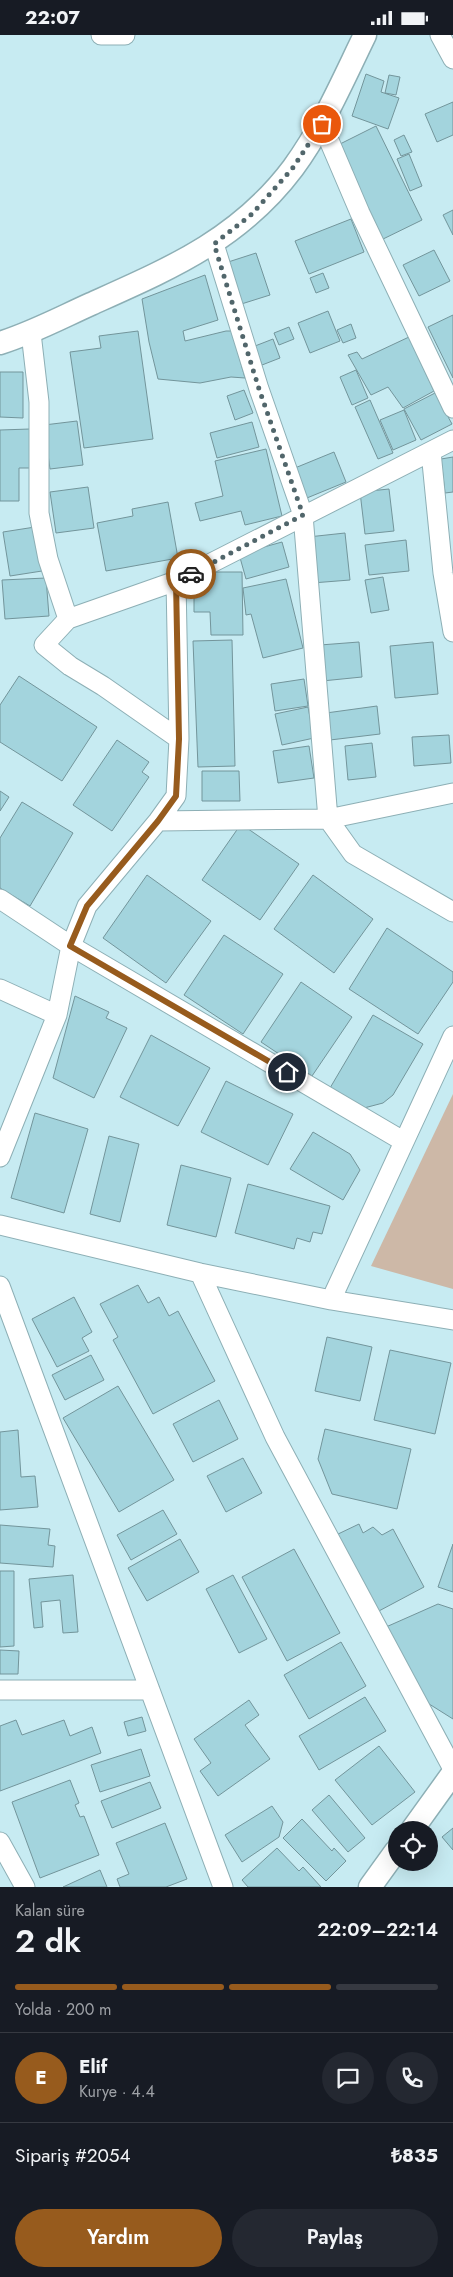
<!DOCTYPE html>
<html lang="tr">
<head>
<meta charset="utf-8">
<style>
  :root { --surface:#171b24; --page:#242831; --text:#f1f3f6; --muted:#9ea1a6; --line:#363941; --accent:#975b1d }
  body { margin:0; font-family:Jost,sans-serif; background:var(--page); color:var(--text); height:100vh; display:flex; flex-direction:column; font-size:19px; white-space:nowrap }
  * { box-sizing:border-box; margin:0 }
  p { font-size:16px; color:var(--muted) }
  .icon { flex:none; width:28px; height:28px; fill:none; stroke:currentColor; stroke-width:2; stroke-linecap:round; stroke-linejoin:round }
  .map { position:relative; height:1852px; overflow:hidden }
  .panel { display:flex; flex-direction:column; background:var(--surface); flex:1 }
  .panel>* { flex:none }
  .fabs { position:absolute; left:388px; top:1786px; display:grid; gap:10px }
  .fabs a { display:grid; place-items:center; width:50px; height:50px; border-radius:50%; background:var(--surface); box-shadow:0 5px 20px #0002; font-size:25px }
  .pin { position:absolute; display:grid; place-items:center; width:42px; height:42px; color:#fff; margin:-21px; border:2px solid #fff; border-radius:50%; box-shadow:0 1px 5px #0007 }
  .courier { position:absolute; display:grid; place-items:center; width:50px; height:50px; margin:-25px; border:4px solid #975b1d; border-radius:50%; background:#fff; color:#222; box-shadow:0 1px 6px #0007 }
  .headline em { font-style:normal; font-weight:600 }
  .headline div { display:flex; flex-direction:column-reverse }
  .headline { display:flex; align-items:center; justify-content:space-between; height:85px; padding:0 15px }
  h1 { font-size:32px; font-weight:600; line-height:38px }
  .bar { display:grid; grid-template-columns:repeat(4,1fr); gap:8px 5px; align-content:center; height:60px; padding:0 15px }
  .bar i { height:6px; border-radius:4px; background:var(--line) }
  .bar .active { background:var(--accent) }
  .bar p { grid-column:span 4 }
  .line { display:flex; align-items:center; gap:12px; padding:0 15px; border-top:1px solid var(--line) }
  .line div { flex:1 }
  .round { display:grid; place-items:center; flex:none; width:52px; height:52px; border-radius:26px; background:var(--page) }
  .button { display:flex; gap:10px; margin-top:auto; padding:10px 15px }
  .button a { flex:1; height:58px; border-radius:30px; background:var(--accent); color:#fff; font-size:20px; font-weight:600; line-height:58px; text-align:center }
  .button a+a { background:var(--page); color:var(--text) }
  .status { display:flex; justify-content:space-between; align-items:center; height:35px; padding:0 25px; background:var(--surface); direction:ltr }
  .status svg { height:14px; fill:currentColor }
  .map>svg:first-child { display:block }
</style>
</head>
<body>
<div class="status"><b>22:07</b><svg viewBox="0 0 49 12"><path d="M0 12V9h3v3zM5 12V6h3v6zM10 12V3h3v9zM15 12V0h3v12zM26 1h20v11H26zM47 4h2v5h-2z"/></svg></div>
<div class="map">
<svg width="453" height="1852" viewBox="0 0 453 1852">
  <rect width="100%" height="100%" fill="#c7ebf2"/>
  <path fill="#cdb8a7" d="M453 1059V1254L371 1231Z"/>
  <path fill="#a3d4dd" stroke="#73959b" d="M366 39 384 46 381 57 399 63 388 94 352 81Z
    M389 40 400 42 396 60 385 58Z
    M453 67V100L437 107 425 79Z
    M376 91 422 185 379 206 338 110Z
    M404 100 412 117 401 121 394 105Z
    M409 119 422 151 410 156 397 124Z
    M453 175V200L443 180Z
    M351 184 364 217 309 239 295 206Z
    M434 215 450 246 419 261 403 230Z
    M256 218 270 260 235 271 222 229Z
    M323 238 329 253 316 258 310 243Z
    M205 240 218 285 183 296 185 306 226 296H232L245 343 231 342 200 348 158 344 149 307 142 264Z
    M328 276 340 306 310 318 298 288Z
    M453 280V343L428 292Z
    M351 289 356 303 343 308 337 295Z
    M289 292 294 304 279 310 274 298Z
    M138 296 153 404 84 413 70 317 101 313 99 301Z
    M409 302 434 356 403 373 388 352 371 360 348 320 357 317 362 324Z
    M273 304 280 323 262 330 255 311Z
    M356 335 368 363 352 370 340 342Z
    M0 337H23V383L0 382Z
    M244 355 253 378 235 385 227 361Z
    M435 358 452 389 421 405 404 374Z
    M370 365 393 418 378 424 355 372Z
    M404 375 416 405 393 415 380 385Z
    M77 386 83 430 50 434 44 390Z
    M252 387 259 412 217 423 210 398Z
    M30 394 31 433H19V466H0V395Z
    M266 414 282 481 245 490 241 476 200 486 195 468 223 461 215 426Z
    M334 417 346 447 302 465 290 435Z
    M453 422V457L445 458 441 424Z
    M88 452 94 493 56 498 50 457Z
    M389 454 394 496 365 499 360 457Z
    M168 467 178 523 106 536 97 488 133 481 132 474Z
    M35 492 42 536 10 541 3 497Z
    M345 498 350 545 312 548 308 502Z
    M406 505 409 536 369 540 365 510Z
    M282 507 289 532 246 544 239 519Z
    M207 537H242L243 600H211L210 577H194V557H207Z
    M383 542 389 575 371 578 365 545Z
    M46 543 49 581 5 584 2 545Z
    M286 544 303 613 263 623 251 579 246 580 243 553Z
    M232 605 235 731 198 732 193 606Z
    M359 607 362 642 322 646 320 610Z
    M433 607 438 659 395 663 390 611Z
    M19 641 97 692 62 746 0 707V670Z
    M304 644 308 671 275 676 271 649Z
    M377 671 380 699 330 705 326 678Z
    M308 672 314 703 282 710 275 679Z
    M449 700 451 728 414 731 412 702Z
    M117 705 149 727 142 737 149 742 112 796 73 770Z
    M372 708 376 742 348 745 345 711Z
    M309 711 314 743 278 748 273 716Z
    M202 736H239L240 766H202Z
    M0 756 9 762 0 776Z
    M22 767 73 798 30 871 0 853V803Z
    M241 789 299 829 260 885 202 845Z
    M147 840 211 886 166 948 103 903Z
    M313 840 373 884 334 938 274 894Z
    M387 893 453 937V947L418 999 349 954Z
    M224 900 283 939 243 999 184 960Z
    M301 947 352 982 312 1041 261 1007Z
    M75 961 109 977 106 983 127 993 94 1063 53 1043Z
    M373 980 423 1009 393 1060 383 1068 364 1073 330 1053Z
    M151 1000 210 1033 178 1091 120 1062Z
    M226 1046 293 1079 268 1130 201 1097Z
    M35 1078 88 1094 64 1178 11 1163Z
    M313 1097 350 1119 360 1135 343 1165 290 1134Z
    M109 1101 139 1109 120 1187 90 1179Z
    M181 1130 231 1143 216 1202 167 1190Z
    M248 1149 330 1171 322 1199 313 1197 310 1207 297 1203 294 1214 235 1198Z
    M138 1250 148 1268 159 1262 169 1281 178 1276 215 1346 153 1379 113 1305 118 1302 100 1269Z
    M74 1262 92 1297 82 1303 89 1316 57 1332 32 1284Z
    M327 1302 372 1312 360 1366 315 1356Z
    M390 1315 451 1328 435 1399 374 1385Z
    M91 1320 104 1345 65 1365 52 1340Z
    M118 1351 174 1445 119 1477 63 1383Z
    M219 1365 238 1404 193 1427 173 1389Z
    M325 1394 411 1414 397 1474 332 1459 318 1424Z
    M18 1395 21 1442 35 1441 38 1472 0 1475V1397Z
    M243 1423 262 1458 226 1477 207 1441Z
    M163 1475 177 1499 131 1525 117 1500Z
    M359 1489 363 1498 373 1492 382 1500 393 1494 424 1552 377 1577 336 1500Z
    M0 1490 50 1494 48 1510 55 1511 53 1532 0 1528Z
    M180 1504 199 1537 147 1566 128 1533Z
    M453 1509V1557L438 1552Z
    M294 1514 340 1598 287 1626 242 1542Z
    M0 1536H14V1611L0 1612Z
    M73 1540 78 1597 63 1598 60 1565 41 1567 43 1592 34 1593 29 1544Z
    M233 1540 267 1604 239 1618 206 1554Z
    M438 1569 453 1574V1684L426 1667 386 1592Z
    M341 1607 366 1651 309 1684 284 1640Z
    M0 1615 19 1616 18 1639H0Z
    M365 1662 386 1696 319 1735 299 1701Z
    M249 1665 259 1680 245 1690 270 1724 218 1761 200 1736 211 1728 194 1704Z
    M142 1682 146 1696 128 1701 124 1687Z
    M16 1685 22 1700 64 1685 70 1701 92 1692 101 1718 0 1756V1691Z
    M379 1711 415 1757 372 1790 335 1745Z
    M141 1714 150 1741 100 1757 91 1730Z
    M70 1745 79 1768 75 1770 80 1782 84 1781 99 1820 40 1843 12 1767Z
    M150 1747 161 1773 112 1793 101 1766Z
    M329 1760 365 1803 348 1817 312 1775Z
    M272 1771 283 1787 279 1802 242 1827 225 1800Z
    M302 1784 332 1816 334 1813 346 1826 326 1846 283 1803Z
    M165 1788 187 1844 166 1852H120L117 1844 129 1839 116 1808Z
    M453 1793V1815L442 1802Z
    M277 1813 299 1836 303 1832 321 1852H248L242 1845Z
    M100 1835 107 1852H63Z"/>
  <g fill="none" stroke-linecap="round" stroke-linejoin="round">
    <defs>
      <path id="minor" d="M101 0H125
        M440 0 453 24
        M322 89 360 178 453 373
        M214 209 259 354 303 480 328 784 353 819 453 877
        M31 298 39 367V478L48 524 68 584 176 546
        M431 417 443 538 453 597
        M68 584 44 610 70 631 103 651 179 704
        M158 786 328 784 453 758
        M0 864 71 911 403 1106
        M0 954 57 980
        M0 1122 57 980 71 911 87 871 158 786 176 761 179 704 176 546 453 405
        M0 1190 200 1238 331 1265 453 1285
        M200 1238 275 1402 453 1734
        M0 1251 223 1852
        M331 1265 453 1001
        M0 1655H150
        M0 1807 25 1852"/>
      <path id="tertiary" d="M0 308C32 298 60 283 91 269 169 234 239 205 293 133 323 92 343 45 365 0
        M412 1795 453 1738
        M370 1852 396 1816"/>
    </defs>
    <use href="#minor" stroke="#8dafb5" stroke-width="21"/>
    <use href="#tertiary" stroke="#8dafb5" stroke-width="25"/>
    <use href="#minor" stroke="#fff" stroke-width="19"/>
    <use href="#tertiary" stroke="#fff" stroke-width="22"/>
  </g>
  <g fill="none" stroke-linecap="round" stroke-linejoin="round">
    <path stroke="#51666b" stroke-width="5" stroke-dasharray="0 9" d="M191 539 303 480 259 354 214 209 252 179 292 134 322 89"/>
    <path stroke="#975b1d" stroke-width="6" d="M191 539 176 546 179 704 176 761 158 786 87 871 70 911 287 1037"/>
  </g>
</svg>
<div class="fabs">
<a><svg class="icon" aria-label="locate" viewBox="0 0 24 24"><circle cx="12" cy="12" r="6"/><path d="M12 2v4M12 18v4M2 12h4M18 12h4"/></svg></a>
</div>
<div class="pin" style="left:322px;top:89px;background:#ea580c"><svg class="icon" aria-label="bag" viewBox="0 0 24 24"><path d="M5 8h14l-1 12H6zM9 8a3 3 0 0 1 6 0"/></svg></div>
<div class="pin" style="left:287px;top:1037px;background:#1f2937"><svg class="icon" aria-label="home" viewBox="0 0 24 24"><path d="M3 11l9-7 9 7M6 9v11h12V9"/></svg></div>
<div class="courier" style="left:191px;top:539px"><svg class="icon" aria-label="car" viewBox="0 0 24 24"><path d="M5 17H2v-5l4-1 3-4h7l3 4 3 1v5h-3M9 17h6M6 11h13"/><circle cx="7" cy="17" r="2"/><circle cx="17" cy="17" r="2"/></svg></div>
</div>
<section class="panel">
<div class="headline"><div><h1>2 dk</h1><p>Kalan süre</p></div><em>22:09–22:14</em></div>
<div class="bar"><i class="active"></i><i class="active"></i><i class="active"></i><i></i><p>Yolda · 200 m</p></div>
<div class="line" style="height:90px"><b class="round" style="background:var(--accent);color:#fff">E</b><div><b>Elif</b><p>Kurye · 4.4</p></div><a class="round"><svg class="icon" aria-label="chat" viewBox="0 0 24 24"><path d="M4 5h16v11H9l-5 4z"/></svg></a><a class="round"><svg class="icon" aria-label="phone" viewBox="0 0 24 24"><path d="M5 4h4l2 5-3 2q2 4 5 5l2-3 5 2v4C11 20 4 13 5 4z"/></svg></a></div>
<div class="line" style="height:65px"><div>Sipariş #2054</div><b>₺835</b></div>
<div class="button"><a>Yardım</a><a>Paylaş</a></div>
</section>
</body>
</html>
